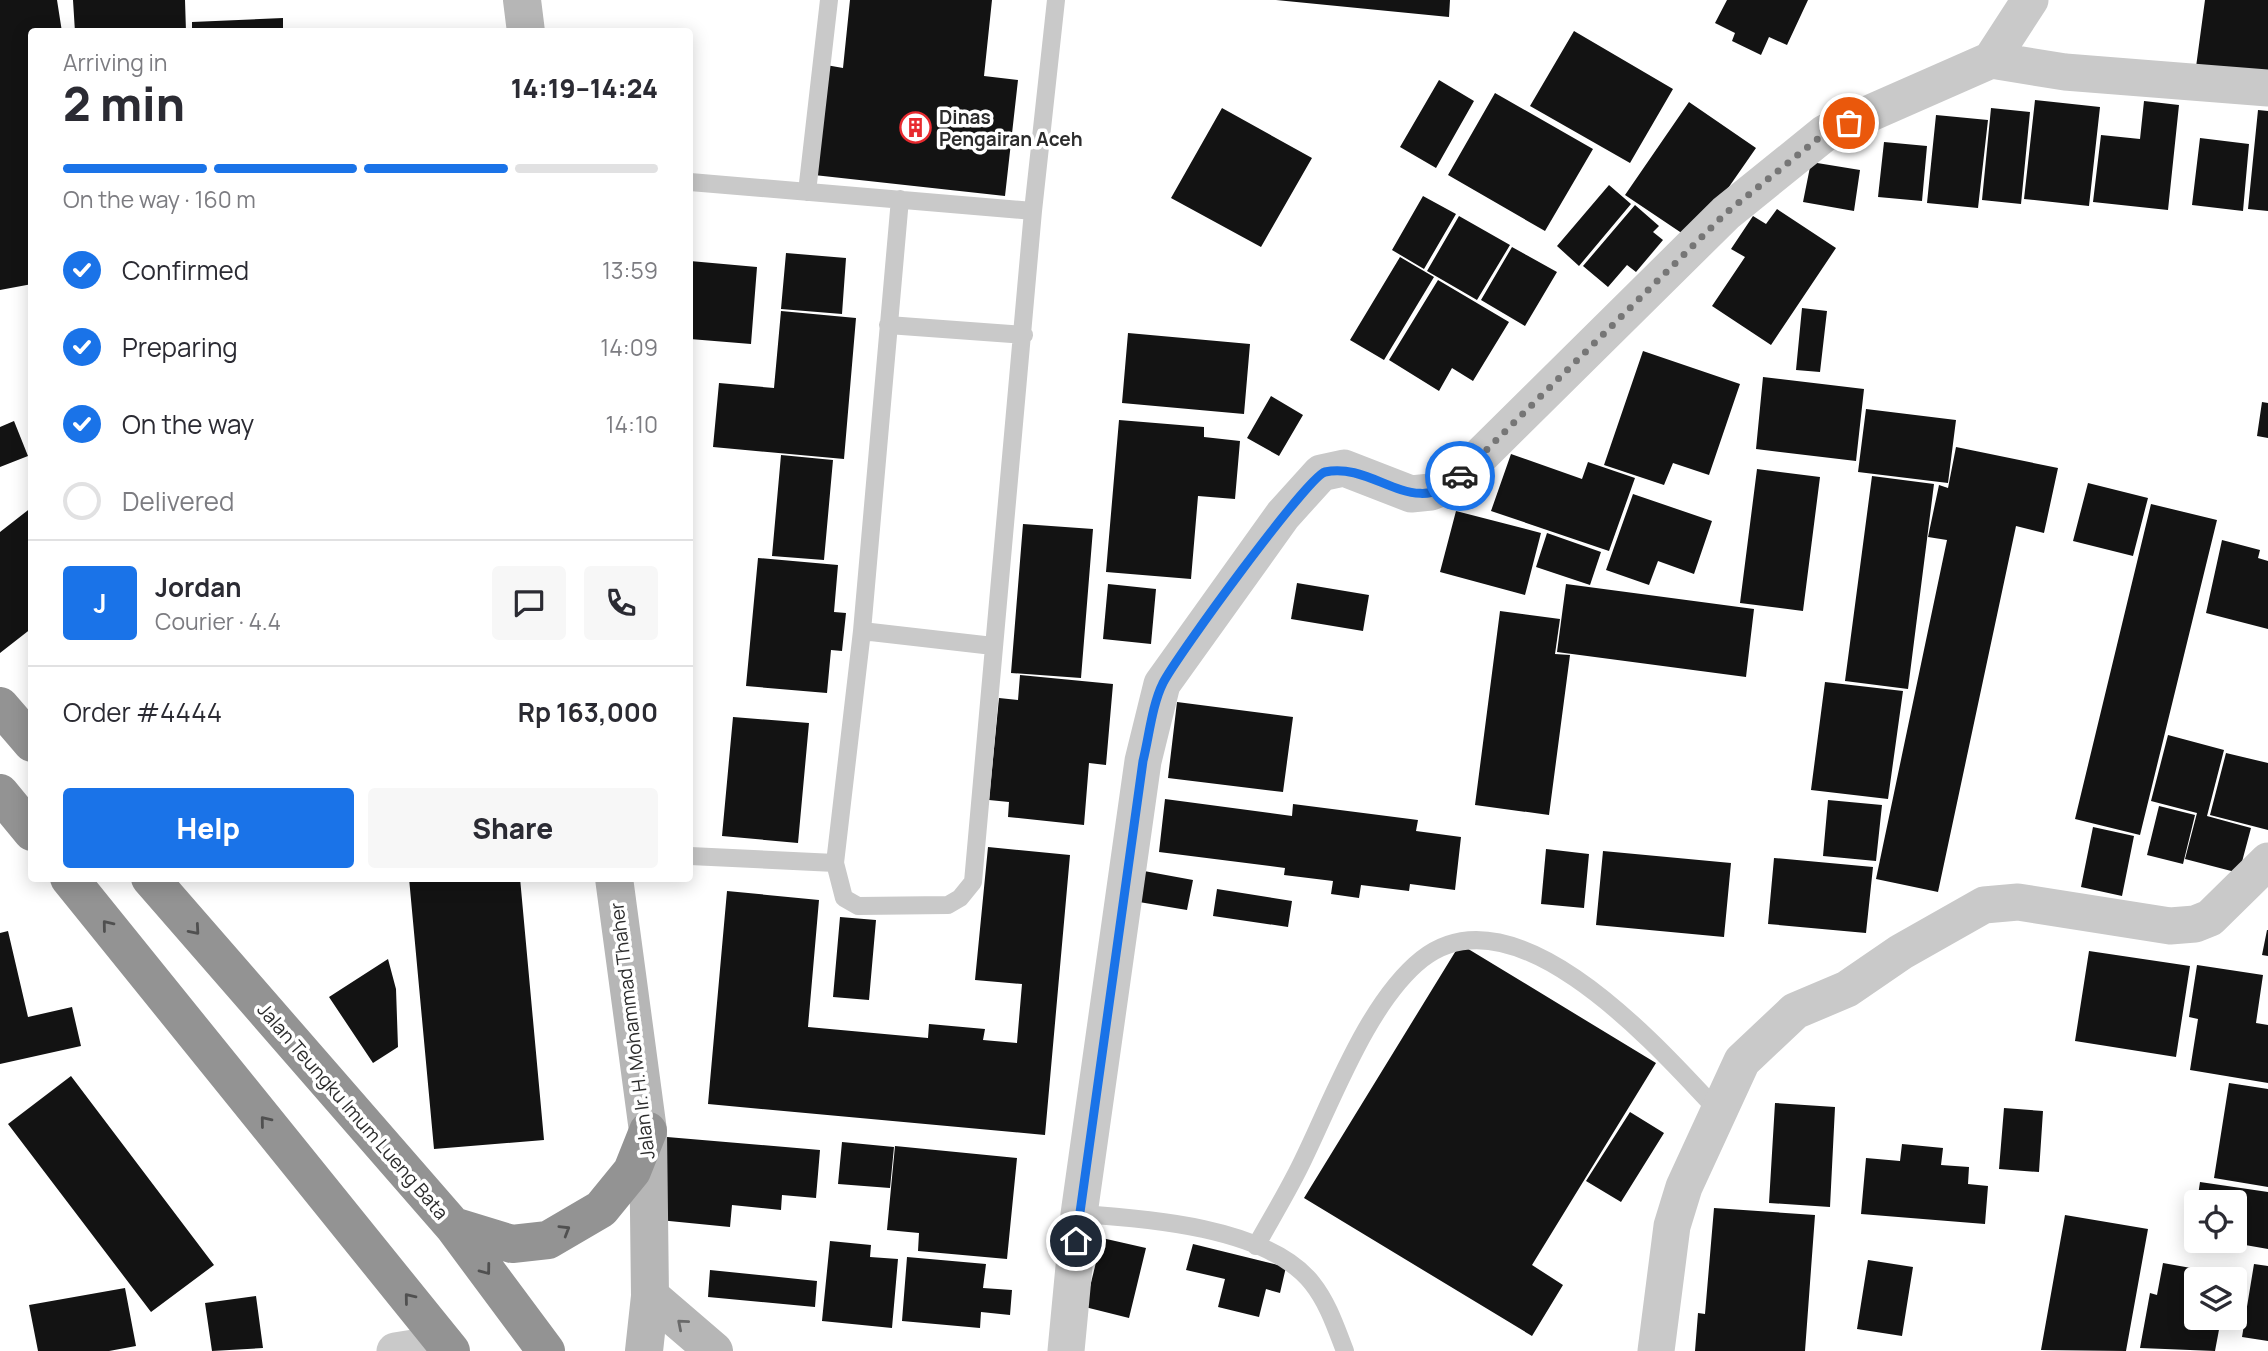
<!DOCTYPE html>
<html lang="en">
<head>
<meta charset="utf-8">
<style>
  :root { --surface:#fff; --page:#f7f7f7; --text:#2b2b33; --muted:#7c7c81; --line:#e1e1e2; --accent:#1a73e8 }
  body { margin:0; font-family:Manrope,sans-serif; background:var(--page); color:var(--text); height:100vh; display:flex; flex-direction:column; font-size:26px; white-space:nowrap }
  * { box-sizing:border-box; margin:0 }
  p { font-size:23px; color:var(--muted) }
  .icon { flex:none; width:38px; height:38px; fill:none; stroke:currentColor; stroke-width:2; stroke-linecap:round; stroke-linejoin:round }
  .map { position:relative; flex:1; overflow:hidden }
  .details { position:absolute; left:28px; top:28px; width:665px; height:854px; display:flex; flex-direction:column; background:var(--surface); border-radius:7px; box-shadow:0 4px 18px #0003 }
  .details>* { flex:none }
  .fabs { position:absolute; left:2184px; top:1190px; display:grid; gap:14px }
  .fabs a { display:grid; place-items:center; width:63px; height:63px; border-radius:7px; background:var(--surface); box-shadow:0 4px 18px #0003; font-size:35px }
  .pin { position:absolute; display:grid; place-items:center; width:60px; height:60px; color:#fff; margin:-30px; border:4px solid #fff; border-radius:50%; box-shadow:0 2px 7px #0007 }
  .courier { position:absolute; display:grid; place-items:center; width:70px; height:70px; margin:-35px; border:5px solid #1a73e8; border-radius:50%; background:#fff; color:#222; box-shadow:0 2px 9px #0007 }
  .headline em { font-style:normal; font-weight:800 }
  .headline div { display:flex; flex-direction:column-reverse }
  .headline { display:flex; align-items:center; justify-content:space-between; height:119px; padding:0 35px }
  h1 { font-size:46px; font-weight:800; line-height:52px }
  .bar { display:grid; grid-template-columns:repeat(4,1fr); gap:10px 7px; align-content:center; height:84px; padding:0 35px }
  .bar i { height:9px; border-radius:5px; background:var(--line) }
  .bar .selected { background:var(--accent) }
  .bar p { grid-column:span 4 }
  .line { display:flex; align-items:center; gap:18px; padding:0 35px; border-top:2px solid var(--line) }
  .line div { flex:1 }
  .round { display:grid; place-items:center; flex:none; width:74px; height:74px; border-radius:7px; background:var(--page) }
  ol { padding:0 35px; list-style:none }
  li { display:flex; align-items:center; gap:21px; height:77px }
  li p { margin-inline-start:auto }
  li .icon { padding:7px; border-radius:50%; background:var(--accent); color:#fff; stroke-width:4 }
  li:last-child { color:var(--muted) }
  li i { width:38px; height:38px; border:4px solid var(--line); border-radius:50% }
  .cta { display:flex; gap:14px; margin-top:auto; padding:14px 35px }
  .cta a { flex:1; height:80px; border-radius:7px; background:var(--accent); color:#fff; font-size:28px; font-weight:800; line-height:80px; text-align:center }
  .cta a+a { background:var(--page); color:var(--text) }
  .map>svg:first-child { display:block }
</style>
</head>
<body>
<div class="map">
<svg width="2268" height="1351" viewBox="0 0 2268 1351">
  <rect width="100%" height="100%" fill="#fff"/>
  <path fill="#131313" d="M0 0H57L62 32H32V284L0 290Z
    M73 0H185L186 32H75Z
    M850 0H992L984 76 1018 80 1005 196 814 175 826 65 843 68Z
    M1276 0H1450L1449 17Z
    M1727 0H1808L1787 45 1769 37 1761 55 1732 41 1735 33 1715 23Z
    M2205 0H2268V76L2196 67Z
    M283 18V32H192V22Z
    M1574 31 1673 89 1630 163 1530 106Z
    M1439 80 1474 101 1436 168 1400 147Z
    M1495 93 1593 149 1545 231 1448 175Z
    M2035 100 2100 107 2089 206 2024 199Z
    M2144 101 2179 105 2168 210 2093 202 2101 135 2140 139Z
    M1689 102 1756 148 1692 240 1625 195Z
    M1222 108 1312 158 1261 247 1171 198Z
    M1991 108 2030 112 2021 204 1982 200Z
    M2258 110 2268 111V211L2248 209Z
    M1936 115 1988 120 1978 208 1927 203Z
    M2200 138 2249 144 2243 211 2192 205Z
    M1884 142 1927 146 1922 201 1878 197Z
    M1811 162 1860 170 1854 211 1803 202Z
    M1609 185 1631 204 1579 266 1557 246Z
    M1423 196 1456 214 1424 269 1392 250Z
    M1635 205 1659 226 1653 232 1663 240 1636 272 1627 265 1608 287 1583 266Z
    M1777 209 1836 248 1771 345 1712 306 1745 257 1731 249 1753 216 1766 224Z
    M1459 216 1510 245 1477 300 1427 271Z
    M1512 247 1557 272 1525 326 1481 300Z
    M786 253 846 258 842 314 781 309Z
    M1400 257 1434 277 1384 360 1350 340Z
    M690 261 757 267 751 344 690 339Z
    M1438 280 1509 322 1473 381 1452 368 1439 391 1389 360Z
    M1802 308 1827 311 1820 372 1796 370Z
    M781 311 856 318 844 459 713 447 719 383 774 388Z
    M1128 333 1250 344 1244 414 1122 403Z
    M1643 351 1740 384 1709 475 1673 463 1664 485 1604 465Z
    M1763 377 1864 389 1856 461 1756 449Z
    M1271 396 1303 415 1279 456 1247 438Z
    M2262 402 2268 403V438L2257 436Z
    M1866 409 1956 420 1948 483 1858 472Z
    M1119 420 1204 427V437L1240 441 1235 499 1198 496 1191 579 1106 572Z
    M14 421 28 456 0 467V427Z
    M1956 447 2058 468 2044 533 2016 526 1938 892 1876 879 1947 540 1928 537 1939 485 1948 488Z
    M1511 454 1582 479 1588 462 1635 478 1609 551 1491 511Z
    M781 455 833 460 824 560 772 556Z
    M1757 469 1820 477 1803 611 1740 603Z
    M1872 476 1934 484 1908 689 1845 681Z
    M2088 483 2148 498 2133 556 2073 541Z
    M1633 494 1712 521 1694 574 1658 561 1649 585 1606 570Z
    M2151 504 2217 520 2140 835 2075 819Z
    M32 507V628L0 653V532Z
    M1456 511 1541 533 1525 595 1440 572Z
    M1023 524 1093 529 1081 678 1011 673Z
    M1547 533 1601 552 1590 585 1536 567Z
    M2222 540 2260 550 2258 558 2268 561V629L2206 613Z
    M758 558 838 565 834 612 846 613 842 651 831 650 827 693 746 686Z
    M1297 583 1369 595 1363 631 1291 619Z
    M1108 584 1156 589 1151 644 1103 639Z
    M1566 584 1754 609 1746 677 1557 652Z
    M1500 611 1560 619 1555 654 1570 655 1549 815 1475 805Z
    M1020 675 1113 684 1106 765 1089 763 1084 825 1008 817 1009 802 989 800 999 698 1018 700Z
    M1825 682 1903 691 1888 799 1811 790Z
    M1177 702 1293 717 1283 792 1168 778Z
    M733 717 809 723 798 843 722 836Z
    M2168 735 2224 750 2207 816 2251 828 2239 873 2185 859 2197 813 2151 801Z
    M2226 753 2268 763V830L2210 815Z
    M1165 799 1292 816 1293 804 1418 820 1416 831 1461 837 1455 890 1410 884 1409 891 1361 885 1359 898 1331 894 1333 881 1284 875 1285 868 1159 852Z
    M1828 800 1882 805 1876 861 1823 856Z
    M2159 806 2195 815 2183 864 2147 855Z
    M2093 827 2134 836 2122 896 2081 887Z
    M988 847 1070 855 1045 1135 708 1104 727 891 819 900 808 1027 928 1038 929 1024 985 1029 983 1040 1017 1043 1022 984 975 980Z
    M1546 849 1589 854 1584 908 1541 904Z
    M1603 851 1731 863 1724 937 1596 925Z
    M1774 858 1873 867 1866 933 1768 924Z
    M1144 871 1193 880 1187 910 1139 902Z
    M409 878H520L544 1140 434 1149Z
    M1217 889 1292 901 1288 927 1213 916Z
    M840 917 876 920 869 1000 833 997Z
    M2267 930H2268V956L2262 955Z
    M8 931 28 1017 72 1007 81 1046 0 1064V933Z
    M1460 944 1656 1063 1532 1265 1563 1285 1532 1336 1304 1198Z
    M2089 951 2190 966 2176 1057 2075 1041Z
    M388 959 396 989 398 1047 373 1063 329 997Z
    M2197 965 2263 975 2256 1023 2268 1025V1083L2190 1070 2198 1019 2189 1017Z
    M71 1076 214 1265 151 1312 8 1124Z
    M2229 1083 2268 1089V1187L2214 1178Z
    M1775 1103 1835 1107 1830 1207 1769 1203Z
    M2004 1108 2043 1111 2039 1172 1999 1169Z
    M1630 1112 1664 1133 1621 1202 1586 1181Z
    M667 1137 820 1150 816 1198 782 1195 781 1210 732 1205 730 1227 659 1220Z
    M842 1142 894 1147 890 1188 838 1184Z
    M1902 1144 1943 1148 1941 1165 1969 1167 1968 1184 1988 1186 1985 1224 1861 1214 1866 1158 1900 1161Z
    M895 1146 1017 1158 1007 1259 918 1251 919 1233 887 1230Z
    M2200 1182 2268 1192V1249L2228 1242 2235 1241V1202H2197Z
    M1714 1208 1815 1215 1805 1351H1695L1698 1313 1705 1314Z
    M2065 1215 2148 1229 2126 1351 2041 1350Z
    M2195 1216H2196V1237L2192 1236Z
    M1102 1238 1146 1248 1129 1318 1085 1307Z
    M830 1241 871 1245 870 1257 898 1259 892 1328 822 1321Z
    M1193 1244 1286 1267 1280 1293 1266 1289 1259 1317 1218 1307 1225 1279 1186 1270Z
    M907 1257 986 1264 983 1288 1012 1290 1010 1315 981 1312 980 1328 902 1321Z
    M1868 1260 1913 1267 1902 1336 1857 1329Z
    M2163 1263 2236 1276 2235 1279H2196V1318H2229L2228 1321 2221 1319 2215 1351 2140 1348 2150 1293 2157 1295Z
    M2254 1264 2268 1266V1341L2242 1337Z
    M710 1270 817 1281 815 1307 708 1297Z
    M125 1288 136 1346 109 1351H38L29 1305Z
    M256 1296 263 1348 212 1351 205 1303Z"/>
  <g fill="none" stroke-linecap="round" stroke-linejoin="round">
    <path stroke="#c9c9c9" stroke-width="18" d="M690 182 1033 211
      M807 192 829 0
      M900 199 862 631 835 863 844 898 858 906 948 905 960 898 973 882 1033 211 1056 0
      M888 325 1024 335
      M862 631 993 646
      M690 856 835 863
      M1079 1214C1144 1218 1268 1227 1312 1283 1328 1303 1336 1328 1345 1351
      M1256 1246C1272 1217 1290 1188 1304 1158 1334 1096 1369 1001 1422 959 1516 885 1659 1048 1717 1110"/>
    <path stroke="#c9c9c9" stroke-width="37" d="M1991 60 2065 72 2268 88
      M395 1351 445 1343
      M1066 1351 1079 1214 1143 761 1162 684 1283 515 1321 473 1344 468 1411 494 1431 492 1452 484 1726 213 1825 133 1991 60 2030 0
      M1656 1351 1672 1226 1684 1187 1742 1061 1795 1011 1847 989 1901 952 1984 905 2018 902 2170 926 2195 924 2210 918 2268 861"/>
    <path stroke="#b6b6b6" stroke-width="38" d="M522 0 526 32
      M614 878 648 1131 650 1296 644 1351
      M650 1296 714 1351"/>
    <path stroke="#939393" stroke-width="38" d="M0 706 32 743
      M0 793 32 832
      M69 878 451 1351
      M150 878 453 1226 546 1351
      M453 1226 512 1244 548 1240 601 1209 632 1171 648 1131"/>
  </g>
  <defs><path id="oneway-chevron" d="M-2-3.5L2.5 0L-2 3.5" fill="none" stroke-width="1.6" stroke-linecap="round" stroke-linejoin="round" transform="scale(1.75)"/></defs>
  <g stroke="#505050">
    <use href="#oneway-chevron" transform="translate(107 925) rotate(-129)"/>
    <use href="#oneway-chevron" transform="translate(195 930) rotate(49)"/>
    <use href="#oneway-chevron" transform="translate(265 1121) rotate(-129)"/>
    <use href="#oneway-chevron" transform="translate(565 1230) rotate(-31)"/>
    <use href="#oneway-chevron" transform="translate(486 1270) rotate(53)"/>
    <use href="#oneway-chevron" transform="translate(409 1298) rotate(-129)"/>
  </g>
  <use stroke="#6a6a6a" href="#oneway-chevron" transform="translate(682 1324) rotate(-139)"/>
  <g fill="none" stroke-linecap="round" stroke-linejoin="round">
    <path stroke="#767676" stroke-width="7" stroke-dasharray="0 12.6" d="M1460 476 1726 213 1825 133 1849 123"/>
    <path stroke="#1a73e8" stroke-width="9" d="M1076 1241 1143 761C1149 737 1152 705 1163 683 1176 657 1308 476 1325 472 1374 461 1414 522 1460 476"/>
  </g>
  <defs>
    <symbol id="building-ring" viewBox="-11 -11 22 22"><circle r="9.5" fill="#fff" stroke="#e82a2f" stroke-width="1.5"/><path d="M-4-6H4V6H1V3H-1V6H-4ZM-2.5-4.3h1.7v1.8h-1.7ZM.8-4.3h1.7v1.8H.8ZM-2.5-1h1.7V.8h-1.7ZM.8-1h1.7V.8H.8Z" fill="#e82a2f"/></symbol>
  </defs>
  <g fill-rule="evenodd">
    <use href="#building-ring" x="898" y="110" width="35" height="35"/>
  </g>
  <g text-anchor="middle" stroke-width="7" stroke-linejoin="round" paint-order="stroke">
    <g font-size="19" font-weight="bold" fill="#2c2c2c" stroke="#fff" text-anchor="start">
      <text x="939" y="124">Dinas<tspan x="939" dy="22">Pengairan Aceh</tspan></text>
    </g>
    <g font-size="19" fill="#2c2c2c" stroke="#fff">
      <text transform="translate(632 1031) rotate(-97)" y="7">Jalan Ir. H. Mohammad Thaher</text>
      <text transform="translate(353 1111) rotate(49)" y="7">Jalan Teungku Imum Lueng Bata</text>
    </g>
  </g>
</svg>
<div class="fabs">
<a><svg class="icon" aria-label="locate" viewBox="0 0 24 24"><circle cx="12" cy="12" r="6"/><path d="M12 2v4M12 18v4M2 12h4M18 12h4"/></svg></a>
<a><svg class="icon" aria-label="layers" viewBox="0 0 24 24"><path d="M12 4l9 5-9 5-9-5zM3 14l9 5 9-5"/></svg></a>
</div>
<div class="pin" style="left:1849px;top:123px;background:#ea580c"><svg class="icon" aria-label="bag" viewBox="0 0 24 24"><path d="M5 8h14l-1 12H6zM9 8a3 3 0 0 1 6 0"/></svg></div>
<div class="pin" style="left:1076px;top:1241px;background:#1f2937"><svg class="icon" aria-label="home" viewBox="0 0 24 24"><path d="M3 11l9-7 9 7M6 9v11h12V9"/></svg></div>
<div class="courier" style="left:1460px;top:476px"><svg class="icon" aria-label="car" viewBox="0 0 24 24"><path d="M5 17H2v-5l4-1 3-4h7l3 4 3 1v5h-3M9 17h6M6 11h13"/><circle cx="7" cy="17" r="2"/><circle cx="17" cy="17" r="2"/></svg></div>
<section class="details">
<div class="headline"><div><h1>2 min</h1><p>Arriving in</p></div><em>14:19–14:24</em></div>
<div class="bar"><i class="selected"></i><i class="selected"></i><i class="selected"></i><i></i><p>On the way · 160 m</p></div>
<ol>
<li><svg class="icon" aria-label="check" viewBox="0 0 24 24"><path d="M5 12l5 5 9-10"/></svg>Confirmed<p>13:59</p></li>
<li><svg class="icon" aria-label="check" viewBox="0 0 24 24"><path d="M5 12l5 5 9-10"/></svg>Preparing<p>14:09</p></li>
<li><svg class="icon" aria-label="check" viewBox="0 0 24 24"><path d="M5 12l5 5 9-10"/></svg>On the way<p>14:10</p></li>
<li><i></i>Delivered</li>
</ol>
<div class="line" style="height:126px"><b class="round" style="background:var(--accent);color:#fff">J</b><div><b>Jordan</b><p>Courier · 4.4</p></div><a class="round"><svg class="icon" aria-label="chat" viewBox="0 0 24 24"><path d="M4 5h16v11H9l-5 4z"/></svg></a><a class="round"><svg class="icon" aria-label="phone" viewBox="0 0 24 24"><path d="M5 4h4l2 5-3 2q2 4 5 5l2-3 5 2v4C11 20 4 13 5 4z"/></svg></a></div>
<div class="line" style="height:91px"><div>Order #4444</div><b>Rp 163,000</b></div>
<div class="cta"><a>Help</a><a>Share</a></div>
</section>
</div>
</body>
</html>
